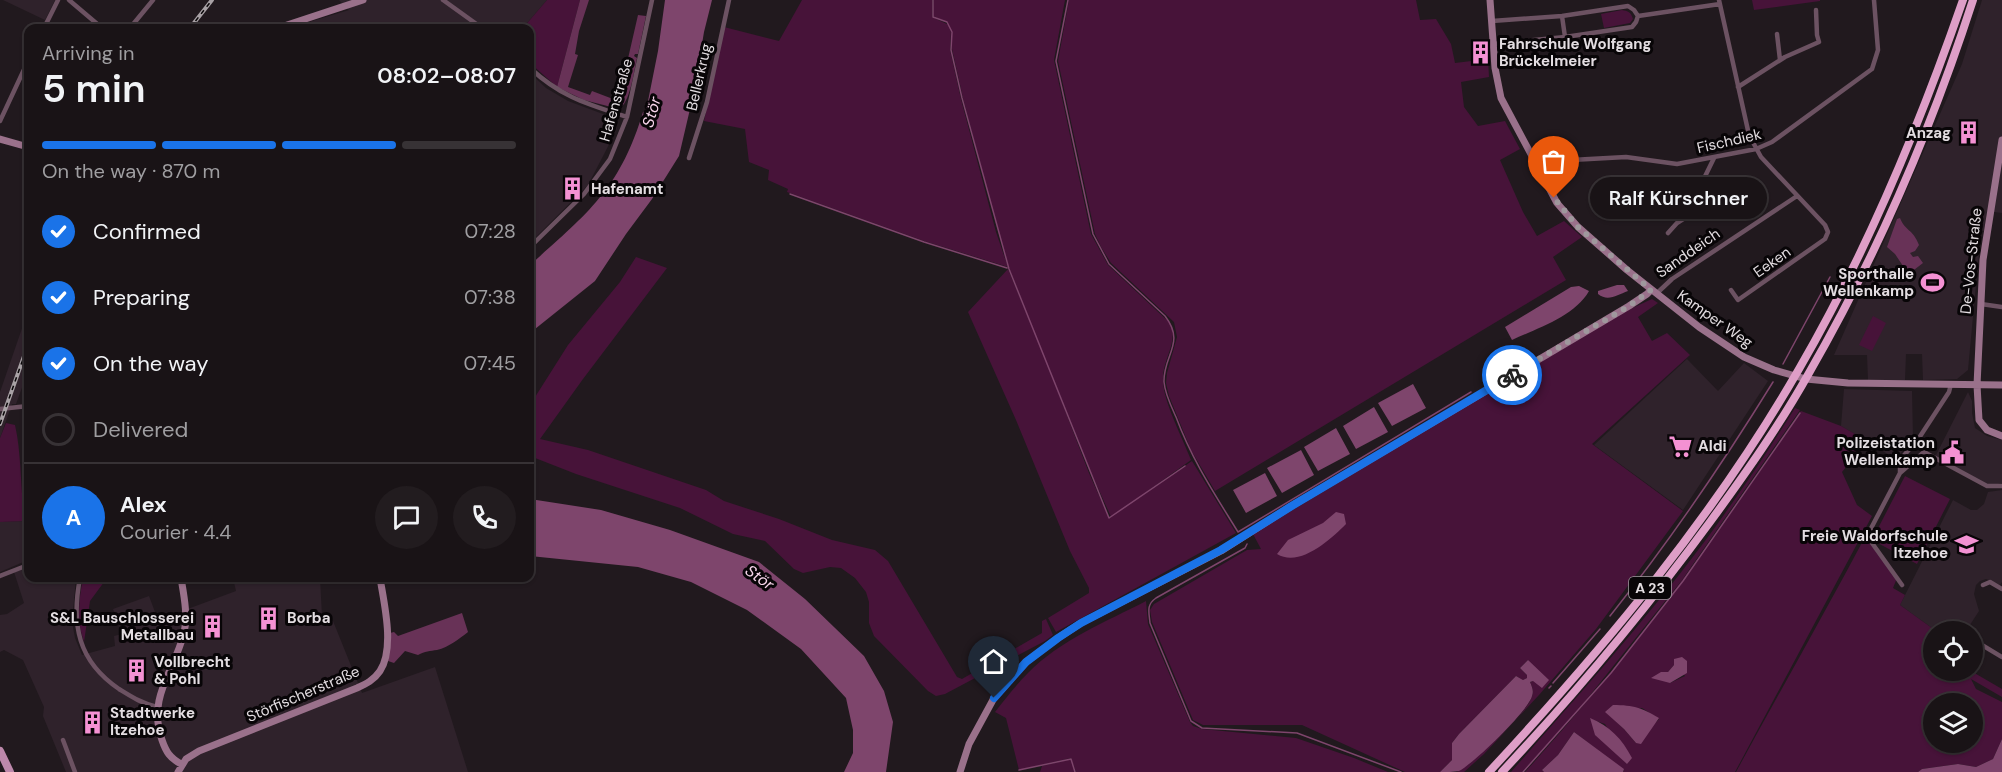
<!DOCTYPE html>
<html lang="en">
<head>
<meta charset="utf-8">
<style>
  :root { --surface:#191316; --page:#221c1f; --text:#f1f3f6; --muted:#9f9ea1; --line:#373235; --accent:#1a73e8 }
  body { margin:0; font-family:"DM Sans",sans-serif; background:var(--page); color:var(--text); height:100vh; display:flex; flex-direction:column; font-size:22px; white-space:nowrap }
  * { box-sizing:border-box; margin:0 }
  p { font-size:20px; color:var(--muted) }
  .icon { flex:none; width:33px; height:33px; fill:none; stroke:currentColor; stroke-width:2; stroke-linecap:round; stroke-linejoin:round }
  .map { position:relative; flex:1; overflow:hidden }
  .panel { position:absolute; left:24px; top:24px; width:510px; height:558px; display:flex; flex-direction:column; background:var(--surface); border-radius:12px; box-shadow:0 2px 4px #0004,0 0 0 2px var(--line) }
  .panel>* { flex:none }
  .controls { position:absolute; left:1923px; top:621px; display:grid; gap:12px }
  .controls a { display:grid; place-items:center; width:60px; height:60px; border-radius:50%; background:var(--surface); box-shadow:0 2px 4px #0004,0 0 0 2px var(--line); font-size:30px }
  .pin { position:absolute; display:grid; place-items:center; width:51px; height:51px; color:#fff; margin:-62px -26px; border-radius:50% 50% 50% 0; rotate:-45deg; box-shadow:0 0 6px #0007 }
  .pin .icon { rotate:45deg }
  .courier { position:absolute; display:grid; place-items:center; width:60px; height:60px; margin:-30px; border:4px solid #1a73e8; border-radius:50%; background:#fff; color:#222; box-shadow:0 2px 8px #0007 }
  .bubble { position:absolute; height:42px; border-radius:21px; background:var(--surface); box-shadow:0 2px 4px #0004,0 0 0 2px var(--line); font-size:20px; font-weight:600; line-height:42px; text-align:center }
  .headline em { font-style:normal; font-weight:600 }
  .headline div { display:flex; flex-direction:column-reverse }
  .headline { display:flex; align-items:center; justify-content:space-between; height:102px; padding:0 18px }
  h1 { font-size:39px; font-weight:600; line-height:45px }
  .bar { display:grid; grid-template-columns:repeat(4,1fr); gap:9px 6px; align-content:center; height:72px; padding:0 18px }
  .bar i { height:8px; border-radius:4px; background:var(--line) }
  .bar .active { background:var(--accent) }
  .bar p { grid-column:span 4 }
  .line { display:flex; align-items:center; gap:15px; padding:0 18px; border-top:2px solid var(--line) }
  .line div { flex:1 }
  .round { display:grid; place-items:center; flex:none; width:63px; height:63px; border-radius:32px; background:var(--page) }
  ol { padding:0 18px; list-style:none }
  li { display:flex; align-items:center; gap:18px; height:66px }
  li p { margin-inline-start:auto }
  li .icon { padding:6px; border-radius:50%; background:var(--accent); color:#fff; stroke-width:4 }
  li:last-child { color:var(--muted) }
  li i { width:33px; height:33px; border:3px solid var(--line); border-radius:50% }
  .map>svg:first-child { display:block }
</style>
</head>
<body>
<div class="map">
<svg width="2002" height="772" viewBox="0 0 2002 772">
  <rect width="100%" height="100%" fill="#21191e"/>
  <path fill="#2f222b" d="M3 0H55L45 20Z
    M339 0H547L523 28H289L349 10Z
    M1982 0H2002V213L1987 211 1984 231H1981L1968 370 1957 379 1923 380 1922 354H1906L1905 380H1868L1867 355H1834L1962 64Z
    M530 73 546 88 568 101 611 117 615 121 617 126 616 131 588 185 530 243Z
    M28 311V371L16 404H12L0 438V392Z
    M1687 359 1718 391 1744 363 1768 381 1683 510 1594 445Z
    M1844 389 1912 391 1913 438 1896 459 1841 426Z
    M1968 392 1972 401V413L1975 428 1987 436 2002 440V483L1994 485 1988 484 1935 457Z
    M28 434V511L25 477V435Z
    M2002 490V582L2000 585 1986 579 1980 581 1976 585 1974 594 1979 611 1966 631H1936L1900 605 1953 500 1971 510H1977L1984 504 1988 492Z
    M25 521 28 535V560L0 572V522Z
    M28 568V578H76L72 622 75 638 82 655 115 646 114 636 122 634 113 609 149 596 158 620 236 591 233 578H320L322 616 333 621 362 693 435 667 468 772H66L43 716 44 707 23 660 4 650 0 652V615L7 614 24 603 14 572Z"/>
  <path fill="#471339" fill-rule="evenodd" d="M547 0H580L557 87 530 63V28H523Z
    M802 0H932V17L949 25 951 32 950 50 961 99 996 232 1008 267 924 241 787 192 788 189 768 180 769 170 749 162 745 129 704 121 724 27 779 41Z
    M934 0H1065L1054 60 1091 234 1108 265 1171 324C1178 344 1162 360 1163 380 1163 401 1183 439 1191 460L1131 503 1192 461 1236 533 1056 632 1048 618 1089 593V588L1070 551 1016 420 968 312 1008 269 1036 336 1009 268 998 231 963 98 952 49V32L947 22 933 16ZM1047 363 1089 468 1111 517 1109 518 1089 473Z
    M1069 0H1416L1420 20 1436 19 1451 44 1455 63 1488 59 1489 77 1461 82 1464 107 1478 126 1505 121 1520 149 1500 160 1523 212 1537 236 1564 221 1582 237 1553 257 1566 280 1215 491 1191 450 1169 396 1166 383 1167 373 1177 337 1174 322 1111 263 1101 247 1095 234 1058 61Z
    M1752 0H1820V1L1754 10Z
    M1622 10C1628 11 1631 12 1633 19L1630 23 1604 28 1601 14Z
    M636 257 667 268 583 379 540 439 588 450 706 490 724 501 779 519 832 540 875 550 888 561 957 677 962 679 1042 633V621L1046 619 1053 635 1045 641 945 694 936 696 928 691 874 636 869 623V602L866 592 855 578 841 568 830 567 803 573 794 569 765 541 733 534 680 508 576 474 530 456V405L568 345 620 282Z
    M1652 299 1658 303 1638 317 1652 341 1667 333 1690 355 1592 444 1683 511 1596 629 1539 695 1484 754 1464 772H1457C1475 760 1527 715 1532 696 1534 691 1532 687 1530 682L1533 681 1528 660 1520 668 1527 675V678L1523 680 1516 676 1459 734 1452 743V760L1440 772H1405L1302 725H1203L1193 720 1152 622 1150 610 1154 604 1247 550 1261 549 1253 534 1615 316Z
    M1873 316 1886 323 1872 351 1859 345Z
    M1795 408 1800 410 1682 580 1575 714 1522 772H1511C1589 683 1670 594 1737 496 1757 468 1776 438 1795 408Z
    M1801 411 1841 426 1867 441 1842 472 1857 505 1872 516 1735 772H1623L1624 770 1574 732 1558 755 1542 770 1544 772H1525C1629 658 1715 539 1801 411ZM1674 659 1685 676 1670 683 1661 672H1668L1674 665ZM1642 708 1659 719 1636 743 1624 729 1606 712ZM1590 719 1605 724 1627 764Z
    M6 423 15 425C22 456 20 489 25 521L0 522V438Z
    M1905 476 1950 499 1917 564 1872 540Z
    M1865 537 1897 578 1893 588 1905 595 1900 605 1936 631 1934 632V670L1971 671 2002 689V697L1971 679 1976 689 2002 702V739L1993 759 1976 767 1958 764 1922 769 1918 772H1736C1779 693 1823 616 1865 537ZM1934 704H1972V742H1934Z
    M83 578H107L90 601 84 642C76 621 79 599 83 578Z
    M1146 601 1148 624 1190 722 1193 726 1202 729 1296 738 1354 758 1388 772H1076L1071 758 1019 770 1006 718 995 712C1005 699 1016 685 1028 673 1060 640 1106 622 1146 601Z
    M1071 759 1075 772H1040L1042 766Z"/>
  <path fill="#683257" d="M580 0H589L579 31 575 54 578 55 568 87 590 95 592 91 613 99 621 89 638 15 646 16 638 54H635L634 56 637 58C634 71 630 103 619 109L584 100 557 87Z
    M1900 218C1905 231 1913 229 1919 245L1915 251 1910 253 1913 257 1918 256 1923 263 1910 273 1907 272 1895 254 1887 247 1897 219Z
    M462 613 468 632C459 639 449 647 437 650 430 651 425 651 418 655L405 651 394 663 388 661 390 633 394 632 398 636Z"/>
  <path fill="#7e456c" d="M665 0H712L704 32 694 92 679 156 652 199 626 234 595 281 530 333V265C587 214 620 189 643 112L646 111 658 51Z
    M1617 285H1624L1628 291C1617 295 1608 302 1598 294V291Z
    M1579 286 1589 291C1575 316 1538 328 1512 340L1505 327 1571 287Z
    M1413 384 1426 408 1392 426 1378 403Z
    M1374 407 1388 432 1356 449 1343 426Z
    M1336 428 1350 454 1318 471 1304 447Z
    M1301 450 1314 475 1282 493 1267 468Z
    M1265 473 1277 496 1246 513 1233 490Z
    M530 499 601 510 670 530 759 562 805 599 864 656 884 691 893 722 886 772H844L853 753V730L846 698 801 649 747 610 691 582 638 567 530 556Z
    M1336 512 1344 514 1346 524C1331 539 1300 568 1277 554L1288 540 1323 523Z
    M1682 657 1687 661V673L1670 683 1651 678 1661 672H1668L1674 665V659Z
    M1528 660 1549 680 1542 688 1533 681 1530 682C1532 687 1534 691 1532 696 1529 710 1473 764 1459 771 1454 772 1446 772 1440 772L1452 760V743L1459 734 1516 676 1523 680 1527 678V675L1520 668Z
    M1613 705C1634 705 1642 708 1659 718L1641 744 1636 743 1624 729 1605 712Z
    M1590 718C1610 726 1622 739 1632 758L1627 764 1595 735Z
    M1574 732 1624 769 1623 772H1544L1542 770 1558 755Z
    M2002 739V772H1918L1922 769 1958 764 1976 767 1993 759Z"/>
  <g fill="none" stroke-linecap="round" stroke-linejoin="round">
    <path stroke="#7e456c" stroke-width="1.5" d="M933 0V17L947 22 952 32 951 50 962 98 1009 269 1109 518 1185 466
      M1068 0 1056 61 1093 234 1109 264 1165 316C1186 343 1163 355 1164 382 1165 394 1171 406 1176 417 1192 460 1214 493 1238 532L1471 392
      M790 194 924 242 1007 268
      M1783 364 1830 277
      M1247 544 1245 548 1156 598C1146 605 1149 612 1150 623L1191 721 1202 728 1297 733 1401 772
      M1610 616C1670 541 1723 463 1773 382
      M1553 683 1600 629
      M1549 688 1551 686
      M1019 770 1071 759 1075 772
      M1523 772 1611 673 1683 581 1800 413"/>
    <path stroke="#6c5262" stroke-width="4.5" d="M69 0 102 28
      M443 0 482 28
      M1719 0 1749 135 1761 157 1825 225 1828 232 1825 239 1738 300 1731 290
      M1562 16 1565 37
      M1638 16 1720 4
      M1492 21 1562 16 1628 6 1634 10 1638 16 1636 22 1632 27 1565 37 1493 44
      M44 28 58 0
      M130 28 153 0
      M1777 34 1780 60
      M530 68C561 97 587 104 627 117
      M1738 87 1785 57 1819 42 1817 35 1816 10
      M0 121 28 61
      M689 158 707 102 729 0
      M1535 162 1626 157 1677 164 1756 149 1772 142 1872 69 1878 50 1874 0
      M1668 233 1677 223 1691 214 1692 203 1714 158
      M530 247 584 194 610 159 627 117 652 0
      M1656 294 1672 279 1797 196
      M1981 304 2002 307
      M0 409 28 406
      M1900 473 1924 452 1987 486H2002
      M0 576 28 565
      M80 578C71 625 78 661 119 689 132 697 141 703 157 707
      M1902 585 1867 536 1900 473V460L1919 438 1949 392 1951 384
      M1983 585 1990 582 2002 589
      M1972 639 2002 657
      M63 740 75 772"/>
    <path stroke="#9a718b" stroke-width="7" d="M1490 0 1495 68 1501 98 1557 203 1578 227 1627 270 1699 327 1744 357 1774 370 1806 379 1848 383 2002 385
      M278 28 363 0
      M0 139 28 147
      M2002 140 1983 260 1977 385 1979 420 1987 430 2002 436
      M181 578C184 596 188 615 184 633 174 672 147 697 162 740 166 752 170 758 181 764
      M178 772 186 759 199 751 357 688C366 684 374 680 380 671 395 648 384 603 380 578
      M960 772 969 744 994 698 1026 662 1058 638 1081 623 1221 551 1290 507 1629 306 1647 294 1651 290"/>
    <path stroke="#bd88ab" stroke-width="8" d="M0 751 10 772"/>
    <path stroke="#de9ec7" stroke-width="8" d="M1489 772C1605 647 1714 517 1799 369 1867 252 1919 127 1963 0
      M1502 772C1576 693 1646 609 1710 522 1745 474 1780 425 1809 373 1877 255 1931 130 1973 0"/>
    <defs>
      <path id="rail" d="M190 28 212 0
        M0 424 28 345"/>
    </defs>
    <use href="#rail" stroke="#a8a1a5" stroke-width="4"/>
    <use href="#rail" stroke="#080507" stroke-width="1.5" stroke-dasharray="4.5" stroke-linecap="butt"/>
  </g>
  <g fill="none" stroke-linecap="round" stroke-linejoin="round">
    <path stroke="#9f989d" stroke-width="6" stroke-dasharray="0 10.8" d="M1512 375 1629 306 1651 290 1578 227 1554 198"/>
    <path stroke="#1a73e8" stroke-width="8" d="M994 698 1026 662 1058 638 1081 623 1221 550 1290 507 1512 375"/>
  </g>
  <defs>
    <symbol id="building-bare" viewBox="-9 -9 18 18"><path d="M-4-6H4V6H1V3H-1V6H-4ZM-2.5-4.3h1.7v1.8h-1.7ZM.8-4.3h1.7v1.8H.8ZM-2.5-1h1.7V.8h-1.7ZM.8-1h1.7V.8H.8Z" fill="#f491d3" stroke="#080507" stroke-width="2.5" paint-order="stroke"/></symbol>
    <symbol id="stadium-bare" viewBox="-9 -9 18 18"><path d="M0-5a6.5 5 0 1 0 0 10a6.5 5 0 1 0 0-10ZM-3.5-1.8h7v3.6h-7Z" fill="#f491d3" stroke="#080507" stroke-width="2.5" paint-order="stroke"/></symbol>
    <symbol id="supermarket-bare" viewBox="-9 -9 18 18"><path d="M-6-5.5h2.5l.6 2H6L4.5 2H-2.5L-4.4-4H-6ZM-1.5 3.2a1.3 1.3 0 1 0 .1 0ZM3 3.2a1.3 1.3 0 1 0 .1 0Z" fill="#f491d3" stroke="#080507" stroke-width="2.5" paint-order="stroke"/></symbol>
    <symbol id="civic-bare" viewBox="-9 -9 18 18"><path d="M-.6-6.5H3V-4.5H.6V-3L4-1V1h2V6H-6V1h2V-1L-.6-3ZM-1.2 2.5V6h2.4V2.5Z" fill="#f491d3" stroke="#080507" stroke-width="2.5" paint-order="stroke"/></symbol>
    <symbol id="school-bare" viewBox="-9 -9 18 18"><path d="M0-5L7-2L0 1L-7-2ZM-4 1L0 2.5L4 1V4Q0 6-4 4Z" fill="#f491d3" stroke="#080507" stroke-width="2.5" paint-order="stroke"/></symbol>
  </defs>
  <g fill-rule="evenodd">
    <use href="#building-bare" x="1464" y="36" width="33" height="33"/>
    <use href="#building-bare" x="1952" y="116" width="33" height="33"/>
    <use href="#building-bare" x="556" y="172" width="33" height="33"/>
    <use href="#stadium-bare" x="1916" y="266" width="33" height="33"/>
    <use href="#supermarket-bare" x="1664" y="430" width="33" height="33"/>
    <use href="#civic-bare" x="1936" y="436" width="33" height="33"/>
    <use href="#school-bare" x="1950" y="528" width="33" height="33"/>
    <use href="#building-bare" x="252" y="602" width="33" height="33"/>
    <use href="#building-bare" x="196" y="610" width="33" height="33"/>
    <use href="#building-bare" x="120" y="654" width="33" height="33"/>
    <use href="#building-bare" x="76" y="706" width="33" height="33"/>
  </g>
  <g text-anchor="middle" stroke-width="6" stroke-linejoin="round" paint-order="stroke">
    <rect fill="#080507" stroke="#a19ca0" stroke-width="1.5" x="1629" y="577" width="42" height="22" rx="4.5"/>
    <g font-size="14" font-weight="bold" fill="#e3dde1">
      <text x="1650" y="593">A 23</text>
    </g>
    <g font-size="15" font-weight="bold" fill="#e3dde1" stroke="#080507" text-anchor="start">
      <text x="1499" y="49">Fahrschule Wolfgang<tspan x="1499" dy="17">Brückelmeier</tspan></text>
      <text x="1951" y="138" text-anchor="end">Anzag</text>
      <text x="591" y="194">Hafenamt</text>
      <text x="1914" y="279" text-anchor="end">Sporthalle<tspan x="1914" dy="17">Wellenkamp</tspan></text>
      <text x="1935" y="448" text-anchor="end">Polizeistation<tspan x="1935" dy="17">Wellenkamp</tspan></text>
      <text x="1698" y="451">Aldi</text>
      <text x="1948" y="541" text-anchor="end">Freie Waldorfschule<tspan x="1948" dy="17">Itzehoe</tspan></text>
      <text x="194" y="623" text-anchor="end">S&amp;L Bauschlosserei<tspan x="194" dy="17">Metallbau</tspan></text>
      <text x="287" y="623">Borba</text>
      <text x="154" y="667">Vollbrecht<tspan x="154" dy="17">&amp; Pohl</tspan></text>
      <text x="110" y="718">Stadtwerke<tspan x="110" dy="17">Itzehoe</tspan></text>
    </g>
    <g font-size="15" fill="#e3dde1" stroke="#080507">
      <text transform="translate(699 77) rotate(-77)" y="5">Bellerkrug</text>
      <text transform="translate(616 100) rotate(-74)" y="5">Hafenstraße</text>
      <text transform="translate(1729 141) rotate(-13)" y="5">Fischdiek</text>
      <text transform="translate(1688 253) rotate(-35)" y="5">Sanddeich</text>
      <text transform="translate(1971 261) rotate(-84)" y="5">De-Vos-Straße</text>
      <text transform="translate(1772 262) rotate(-35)" y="5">Eeken</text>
      <text transform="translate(1715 319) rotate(35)" y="5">Kamper Weg</text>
      <text transform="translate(303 694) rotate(-23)" y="5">Störfischerstraße</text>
    </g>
    <g font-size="16" font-style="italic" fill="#f8d5eb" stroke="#080507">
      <text transform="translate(651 112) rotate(-74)" y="6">Stör</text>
      <text transform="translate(760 577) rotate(35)" y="6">Stör</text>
    </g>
  </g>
</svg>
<div class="controls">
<a><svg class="icon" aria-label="locate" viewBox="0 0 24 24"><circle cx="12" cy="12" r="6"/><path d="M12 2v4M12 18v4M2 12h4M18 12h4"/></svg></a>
<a><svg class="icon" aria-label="layers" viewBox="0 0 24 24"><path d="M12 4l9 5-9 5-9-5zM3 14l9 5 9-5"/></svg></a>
</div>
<div class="pin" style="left:1554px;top:198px;background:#ea580c"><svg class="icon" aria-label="bag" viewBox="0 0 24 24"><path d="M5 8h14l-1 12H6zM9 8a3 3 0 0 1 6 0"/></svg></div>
<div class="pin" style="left:994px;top:698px;background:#1f2937"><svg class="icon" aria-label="home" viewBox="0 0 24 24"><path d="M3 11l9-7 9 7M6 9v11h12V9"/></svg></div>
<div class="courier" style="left:1512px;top:375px"><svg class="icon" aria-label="bike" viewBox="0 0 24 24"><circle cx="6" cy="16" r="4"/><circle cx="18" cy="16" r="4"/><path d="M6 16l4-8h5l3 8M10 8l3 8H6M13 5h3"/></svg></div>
<div class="bubble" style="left:1590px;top:177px;width:177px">Ralf Kürschner</div>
<section class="panel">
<div class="headline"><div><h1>5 min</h1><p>Arriving in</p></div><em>08:02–08:07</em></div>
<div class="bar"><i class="active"></i><i class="active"></i><i class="active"></i><i></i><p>On the way · 870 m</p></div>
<ol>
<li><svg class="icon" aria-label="check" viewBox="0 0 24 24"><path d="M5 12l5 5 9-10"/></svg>Confirmed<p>07:28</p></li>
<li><svg class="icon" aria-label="check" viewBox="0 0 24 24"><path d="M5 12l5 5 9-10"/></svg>Preparing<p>07:38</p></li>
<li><svg class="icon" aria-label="check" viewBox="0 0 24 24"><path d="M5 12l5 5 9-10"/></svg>On the way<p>07:45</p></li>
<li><i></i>Delivered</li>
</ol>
<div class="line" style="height:108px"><b class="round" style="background:var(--accent);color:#fff">A</b><div><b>Alex</b><p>Courier · 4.4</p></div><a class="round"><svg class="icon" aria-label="chat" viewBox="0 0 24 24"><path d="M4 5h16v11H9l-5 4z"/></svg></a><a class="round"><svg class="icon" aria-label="phone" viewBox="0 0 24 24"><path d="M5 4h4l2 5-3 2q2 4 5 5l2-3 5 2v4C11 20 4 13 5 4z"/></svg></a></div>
</section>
</div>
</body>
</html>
